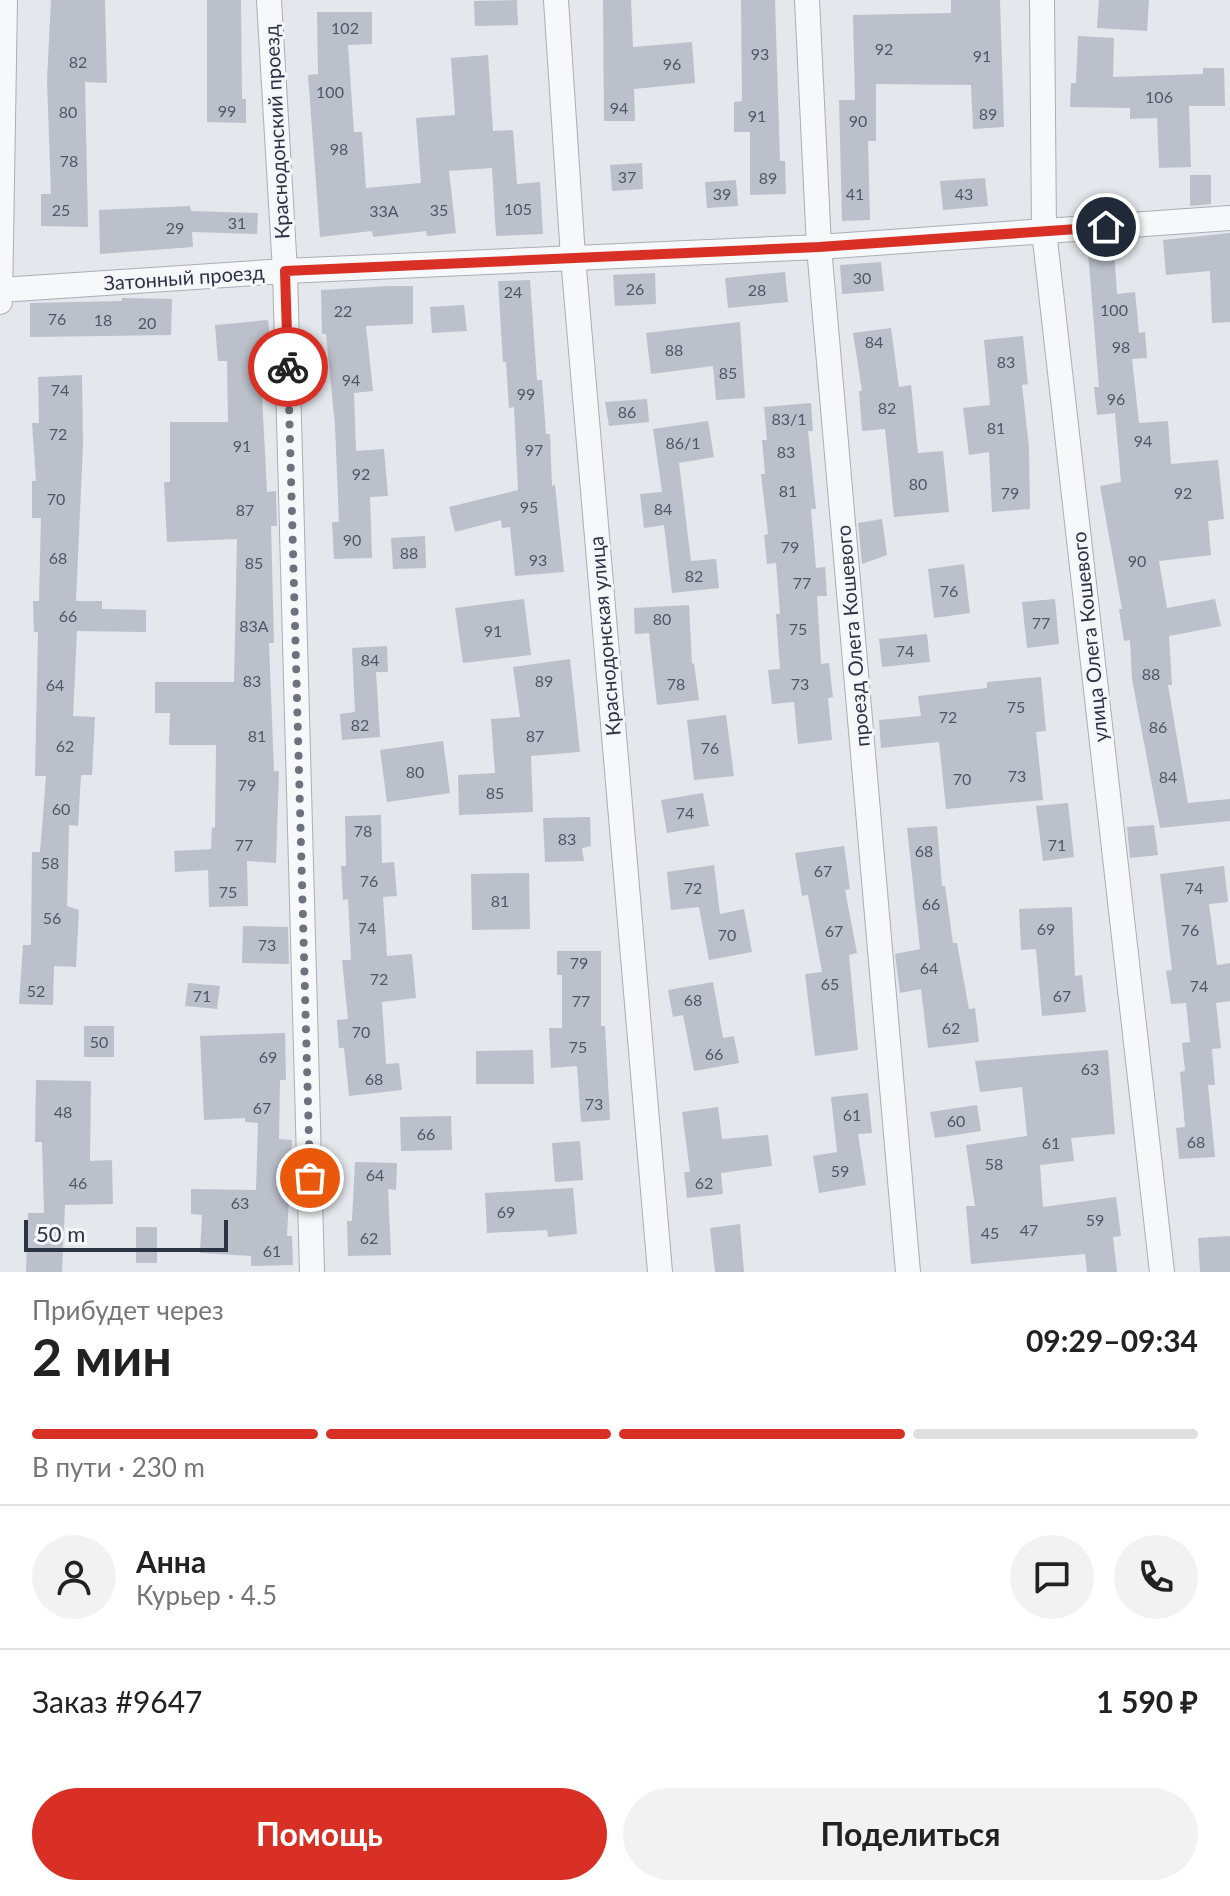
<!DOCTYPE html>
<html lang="ru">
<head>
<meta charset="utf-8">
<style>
  :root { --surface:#fff; --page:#f2f2f2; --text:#222; --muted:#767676; --line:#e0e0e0; --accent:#d93025 }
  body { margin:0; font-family:Lato,sans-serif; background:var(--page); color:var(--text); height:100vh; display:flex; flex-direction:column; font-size:30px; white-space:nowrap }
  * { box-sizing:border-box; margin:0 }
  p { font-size:26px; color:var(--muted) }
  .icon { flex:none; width:44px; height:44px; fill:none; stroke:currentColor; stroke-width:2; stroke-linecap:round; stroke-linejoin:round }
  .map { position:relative; height:1272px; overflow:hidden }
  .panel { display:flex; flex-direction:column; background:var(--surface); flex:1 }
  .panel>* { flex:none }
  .scale { position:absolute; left:24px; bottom:20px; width:204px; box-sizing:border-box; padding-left:8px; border:4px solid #2b3445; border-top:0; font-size:22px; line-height:28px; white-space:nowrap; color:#2b3445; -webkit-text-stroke:6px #f4f6f9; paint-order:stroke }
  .pin { position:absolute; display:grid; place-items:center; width:68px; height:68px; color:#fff; margin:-34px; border:4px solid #fff; border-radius:50%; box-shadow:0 2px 8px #0007 }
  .courier { position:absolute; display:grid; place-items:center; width:80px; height:80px; margin:-40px; border:6px solid #d93025; border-radius:50%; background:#fff; color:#222; box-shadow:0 2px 10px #0007 }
  .headline em { font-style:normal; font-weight:700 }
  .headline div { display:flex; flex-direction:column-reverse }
  .headline { display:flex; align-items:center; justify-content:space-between; height:136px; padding:0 32px }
  h1 { font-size:52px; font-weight:700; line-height:60px }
  .bar { display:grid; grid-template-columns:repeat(4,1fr); gap:12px 8px; align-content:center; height:96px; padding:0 32px }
  .bar i { height:10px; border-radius:6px; background:var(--line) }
  .bar .on { background:var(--accent) }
  .bar p { grid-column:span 4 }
  .line { display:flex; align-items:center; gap:20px; padding:0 32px; border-top:2px solid var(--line) }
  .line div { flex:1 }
  .round { display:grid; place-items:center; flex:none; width:84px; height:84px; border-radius:42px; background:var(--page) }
  .cta { display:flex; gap:16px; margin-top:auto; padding:16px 32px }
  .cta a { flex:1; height:92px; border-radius:48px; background:var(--accent); color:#fff; font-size:32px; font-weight:700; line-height:92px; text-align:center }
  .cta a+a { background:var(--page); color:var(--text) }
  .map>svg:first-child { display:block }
</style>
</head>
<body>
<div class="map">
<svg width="1230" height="1272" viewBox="0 0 1230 1272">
  <rect width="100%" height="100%" fill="#e4e7ec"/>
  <path fill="#bbc0ca" d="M51 0H105L107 83 85 82 88 227 41 226V194H51L47 80Z
    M207 0H241L242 99H246V123L207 122Z
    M517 0 518 25 475 26 474 1Z
    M603 0H631L633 47 692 42 695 83 634 89 635 121H604Z
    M741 0H775L780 161H785L786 194 750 195V132H734V102L742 101Z
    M951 0H1000L1004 127 973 129 971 85 876 84V141H868L870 220 842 221 839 100H855L853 15 951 13Z
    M1099 0H1149L1147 31 1097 28Z
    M317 12H372V44L348 45 354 132H362L366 188 421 183 416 118 455 115 451 58 488 55 493 131 513 130 517 184 540 182 543 234 496 236 492 168 449 171 456 233 427 236 426 231 373 237 372 231 320 237 308 75 318 74Z
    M1078 36 1114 38 1113 77 1203 74V68H1224L1225 106H1189L1191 167 1159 168 1157 118 1130 119V108L1070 107 1071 83H1076Z
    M642 163 643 189 612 191 610 165Z
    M1190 175H1211V204L1190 206Z
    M985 178 988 206 943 210 940 181Z
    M736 180 738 206 707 208 705 182Z
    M190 206 191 211 258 213 257 234 192 232 193 247 100 254 99 210Z
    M1230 233V322L1212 323 1210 271 1166 275 1163 240Z
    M1114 250 1117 294 1135 292 1139 333 1145 332 1147 358 1132 359 1139 423 1168 421 1171 464 1218 460 1224 519 1208 521 1211 555 1159 561 1167 608 1215 599 1221 626 1169 636 1172 685H1168L1188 803 1230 799V821L1160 828 1132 679 1130 640 1124 641 1119 609H1122L1100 486 1121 482 1115 413 1097 415 1094 387H1099L1088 252Z
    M881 262 884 291 842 294 840 265Z
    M785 272 788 302 728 308 725 278Z
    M655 273 656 304 615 306 613 275Z
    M530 280 537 380H542L546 434H550L552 486 555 485 564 572 515 576 510 527 502 528 501 520 455 532 449 507 518 490 514 407 509 408 506 362H503L498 281Z
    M390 286H413V324L366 326 373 391 354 393 356 451 384 449 388 496 370 497 372 558 334 559 332 522H339L335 426 326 334H322L321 290Z
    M122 298 172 299 171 335 30 337V303L122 301Z
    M464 305 467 331 432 333 430 307Z
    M268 320 272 356 260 357 267 492 276 491 277 526H271L274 643H269L274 771H279L276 863 247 861 248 906 209 907 208 870 175 872 174 851 211 849 212 827 215 828 216 745H169L170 713H155V682H234L237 539 167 542 164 482H170V422H228L227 361H218L215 325Z
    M740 322 745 398 716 400 713 366 651 374 646 333Z
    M891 328 899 387 911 385 918 453 943 451 949 512 894 517 885 429 862 431 859 391H862L853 333Z
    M1023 336 1028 384 1022 385 1029 448 1030 509 992 512 989 452 969 455 963 408 990 405 984 340Z
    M82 375 83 445 76 601H102V609L146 610V632L77 631 73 716 95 717 92 775H81L78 826 69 825 67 906 79 910 76 967 54 966 53 1005 19 1004 23 945H31L32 852H40L46 776H35L38 632H34L33 601H39L41 518H32V481H36L32 423H39L38 377Z
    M647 399 649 422 609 426 605 402Z
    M811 403 813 431H808L816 509H811L816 568 825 567 827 596H817L821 664 829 663 833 697 828 698 832 740 798 744 794 702 772 704 768 670 780 669 776 614H780L776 563 767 564 764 535 768 534 761 474H765L762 440H767L764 407Z
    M708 421 714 457 679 463 691 561 716 559 719 588 672 593 664 525 644 528 640 494 662 492 653 429Z
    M882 519 887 555 862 564 858 523Z
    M425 536 426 568 393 569 391 538Z
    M964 564 970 613 934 618 928 569Z
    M524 599 531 655 463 663 455 608Z
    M1055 599 1059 644 1027 648 1022 602Z
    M689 605 692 664 694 663 699 700 657 705 649 633 635 634 634 608Z
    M927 634 930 662 882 667 879 639Z
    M387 646 388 672H376L380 737 342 740 340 714 355 712 352 648Z
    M570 659 580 752 531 756 533 812 459 815 458 775 495 773 491 719 520 717 513 667Z
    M1041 677 1046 731 1036 732 1043 800 946 809 939 742 881 748 879 720 921 716 918 696 987 688V682Z
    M726 715 734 776 694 780 687 720Z
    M443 741 450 793 387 802 380 750Z
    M703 793 709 826 667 833 661 800Z
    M1068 803 1074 857 1043 861 1036 806Z
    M381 815 382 863 394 862 397 896 383 897 387 956 412 954 416 998 382 1002 386 1064 399 1063 402 1090 349 1096 344 1048H339L337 1020 348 1019 342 960H351L348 899 343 900 341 866H346L345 816Z
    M590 817 591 846 582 848 584 861 545 862 543 818Z
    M1154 825 1158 855 1130 858 1127 827Z
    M937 826 942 886H945L953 943H957L969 1009 975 1008 979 1042 928 1048 921 989 900 993 895 954 920 949 907 828Z
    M844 846 850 889 845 890 857 953 849 955 858 1050 815 1056 805 974 822 972 808 895 802 896 795 853Z
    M714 865 720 914 744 909 752 952 709 960 699 907 671 910 667 872Z
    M1224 866 1228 902 1209 904 1217 965 1230 963V1001L1216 1003 1221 1048 1212 1049 1215 1085H1208L1215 1157 1179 1159 1176 1128 1185 1127 1180 1072 1185 1071 1182 1043 1190 1042 1186 1003 1171 1004 1166 971 1172 970 1160 874Z
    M529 873 530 929 472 930 471 874Z
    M1072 907 1075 976 1082 975 1086 1012 1042 1016 1036 949 1021 950 1019 909Z
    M243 926 288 927 289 964 242 963Z
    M557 951H601V1026H605L610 1120 581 1122 577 1066 551 1068 549 1028H562V975H557Z
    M713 982 723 1038 734 1036 739 1063 694 1071 683 1015 673 1017 668 990Z
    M188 983 220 986 217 1009 185 1006Z
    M84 1026H114V1057H84Z
    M285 1033 286 1080H280L279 1139 292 1140 287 1236H292L293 1265 251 1266V1256L200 1253 202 1215 191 1214V1189L256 1190 258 1123 245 1122V1118L204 1120 200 1036Z
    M533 1050 534 1084H476V1051Z
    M1108 1050 1115 1134 1071 1138 1074 1161 1040 1165 1043 1207 1116 1197 1121 1236 1113 1237 1117 1272H1087L1085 1254 971 1264 966 1206H975L966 1145 1027 1136 1022 1087 980 1092 975 1061Z
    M36 1080 91 1081 90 1161 112 1160 113 1204 65 1205 62 1272H26L28 1213H44L42 1142H35Z
    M868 1093 872 1133 858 1134 866 1185 819 1193 813 1156 837 1152 831 1097Z
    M977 1105 981 1131 935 1138 930 1112Z
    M718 1107 722 1139 768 1135 772 1166 721 1173 723 1194 687 1198 684 1172H690L682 1112Z
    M451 1116 452 1150 401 1151 400 1117Z
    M580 1141 583 1180 555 1182 552 1143Z
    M355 1162 397 1163 396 1190 388 1189 391 1255 348 1256 347 1221H352Z
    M573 1188 577 1234 548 1237 547 1230 487 1233 485 1193Z
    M740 1224 744 1272H715L710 1228Z
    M136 1227H157V1263H136Z
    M1230 1236V1272H1200L1198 1238Z"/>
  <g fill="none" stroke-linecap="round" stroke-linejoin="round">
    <defs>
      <path id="minor" d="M269 0 285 271 312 1272
        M556 0 573 257 660 1272
        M807 0 819 247 908 1272
        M1042 0 1044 231 1162 1272
        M0 290 285 271 819 247 1230 218
        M0 302 5 0"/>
    </defs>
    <use href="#minor" stroke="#a9aeb7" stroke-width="26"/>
    <use href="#minor" stroke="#f7f8fa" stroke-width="24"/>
  </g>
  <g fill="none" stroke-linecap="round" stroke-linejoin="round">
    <path stroke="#6c737f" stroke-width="8" stroke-dasharray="0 14.4" d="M288 367 310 1178"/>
    <path stroke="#d93025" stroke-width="10" d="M288 367 285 271 819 247 1106 227"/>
  </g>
  <g text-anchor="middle" stroke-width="6" stroke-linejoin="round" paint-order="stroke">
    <g font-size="16" fill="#4f5766">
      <text x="345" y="34">102</text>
      <text x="884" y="55">92</text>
      <text x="760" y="60">93</text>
      <text x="982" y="62">91</text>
      <text x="78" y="68">82</text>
      <text x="672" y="70">96</text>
      <text x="330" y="98">100</text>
      <text x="1159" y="103">106</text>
      <text x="619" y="114">94</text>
      <text x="227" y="117">99</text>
      <text x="68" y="118">80</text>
      <text x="988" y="120">89</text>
      <text x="757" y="122">91</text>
      <text x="858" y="127">90</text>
      <text x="339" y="155">98</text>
      <text x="69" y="167">78</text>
      <text x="627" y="183">37</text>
      <text x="768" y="184">89</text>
      <text x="722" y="200">39</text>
      <text x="855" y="200">41</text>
      <text x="964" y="200">43</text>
      <text x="518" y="215">105</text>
      <text x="61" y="216">25</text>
      <text x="439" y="216">35</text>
      <text x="384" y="217">33А</text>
      <text x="237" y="229">31</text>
      <text x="175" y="234">29</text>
      <text x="862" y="284">30</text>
      <text x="635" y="295">26</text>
      <text x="757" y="296">28</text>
      <text x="513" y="298">24</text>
      <text x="1114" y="316">100</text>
      <text x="343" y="317">22</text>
      <text x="57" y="325">76</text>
      <text x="103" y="326">18</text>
      <text x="147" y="329">20</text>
      <text x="874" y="348">84</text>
      <text x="1121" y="353">98</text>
      <text x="674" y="356">88</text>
      <text x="1006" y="368">83</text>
      <text x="728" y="379">85</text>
      <text x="351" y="386">94</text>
      <text x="60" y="396">74</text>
      <text x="526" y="400">99</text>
      <text x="1116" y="405">96</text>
      <text x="887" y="414">82</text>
      <text x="627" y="418">86</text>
      <text x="789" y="425">83/1</text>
      <text x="996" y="434">81</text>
      <text x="58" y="440">72</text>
      <text x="1143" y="447">94</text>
      <text x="683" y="449">86/1</text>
      <text x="242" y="452">91</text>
      <text x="534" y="456">97</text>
      <text x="786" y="458">83</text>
      <text x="361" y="480">92</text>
      <text x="918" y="490">80</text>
      <text x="788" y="497">81</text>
      <text x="1010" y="499">79</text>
      <text x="1183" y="499">92</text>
      <text x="56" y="505">70</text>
      <text x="529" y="513">95</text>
      <text x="663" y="515">84</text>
      <text x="245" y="516">87</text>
      <text x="352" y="546">90</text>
      <text x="790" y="553">79</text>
      <text x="409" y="559">88</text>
      <text x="58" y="564">68</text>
      <text x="538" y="566">93</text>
      <text x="1137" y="567">90</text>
      <text x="254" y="569">85</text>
      <text x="694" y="582">82</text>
      <text x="802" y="589">77</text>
      <text x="949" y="597">76</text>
      <text x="68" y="622">66</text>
      <text x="662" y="625">80</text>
      <text x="1041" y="629">77</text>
      <text x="254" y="632">83А</text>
      <text x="798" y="635">75</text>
      <text x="493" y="637">91</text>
      <text x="905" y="657">74</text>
      <text x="370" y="666">84</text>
      <text x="1151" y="680">88</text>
      <text x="252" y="687">83</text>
      <text x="544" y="687">89</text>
      <text x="676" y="690">78</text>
      <text x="800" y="690">73</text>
      <text x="55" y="691">64</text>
      <text x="1016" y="713">75</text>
      <text x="948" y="723">72</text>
      <text x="360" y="731">82</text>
      <text x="1158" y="733">86</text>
      <text x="257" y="742">81</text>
      <text x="535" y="742">87</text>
      <text x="65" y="752">62</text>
      <text x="710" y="754">76</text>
      <text x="415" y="778">80</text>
      <text x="1017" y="782">73</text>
      <text x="1168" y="783">84</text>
      <text x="962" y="785">70</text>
      <text x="247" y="791">79</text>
      <text x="495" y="799">85</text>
      <text x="61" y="815">60</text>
      <text x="685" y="819">74</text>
      <text x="363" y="837">78</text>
      <text x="567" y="845">83</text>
      <text x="244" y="851">77</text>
      <text x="1057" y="851">71</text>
      <text x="924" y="857">68</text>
      <text x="50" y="869">58</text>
      <text x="823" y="877">67</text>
      <text x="369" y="887">76</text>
      <text x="693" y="894">72</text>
      <text x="1194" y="894">74</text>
      <text x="228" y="898">75</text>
      <text x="500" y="907">81</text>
      <text x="931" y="910">66</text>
      <text x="52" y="924">56</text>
      <text x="367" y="934">74</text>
      <text x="1046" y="935">69</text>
      <text x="1190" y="936">76</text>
      <text x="834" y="937">67</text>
      <text x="727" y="941">70</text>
      <text x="267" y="951">73</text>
      <text x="579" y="969">79</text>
      <text x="929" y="974">64</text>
      <text x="379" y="985">72</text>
      <text x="830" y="990">65</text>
      <text x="1199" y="992">74</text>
      <text x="36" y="997">52</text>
      <text x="202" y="1002">71</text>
      <text x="1062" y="1002">67</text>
      <text x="693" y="1006">68</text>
      <text x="581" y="1007">77</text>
      <text x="951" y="1034">62</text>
      <text x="361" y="1038">70</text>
      <text x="99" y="1048">50</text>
      <text x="578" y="1053">75</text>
      <text x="714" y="1060">66</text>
      <text x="268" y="1063">69</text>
      <text x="1090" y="1075">63</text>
      <text x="374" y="1085">68</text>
      <text x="594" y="1110">73</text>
      <text x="262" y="1114">67</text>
      <text x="63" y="1118">48</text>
      <text x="852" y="1121">61</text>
      <text x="956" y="1127">60</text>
      <text x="426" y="1140">66</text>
      <text x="1196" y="1148">68</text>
      <text x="1051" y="1149">61</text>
      <text x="994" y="1170">58</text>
      <text x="840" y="1177">59</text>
      <text x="375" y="1181">64</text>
      <text x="78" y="1189">46</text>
      <text x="704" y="1189">62</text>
      <text x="240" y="1209">63</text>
      <text x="506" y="1218">69</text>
      <text x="1095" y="1226">59</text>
      <text x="1029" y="1236">47</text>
      <text x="990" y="1239">45</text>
      <text x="369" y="1244">62</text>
      <text x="272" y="1257">61</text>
    </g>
    <g font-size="20" fill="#2b3445" stroke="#f4f6f9">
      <text transform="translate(277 132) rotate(-93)" y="7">Краснодонский проезд</text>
      <text transform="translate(184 278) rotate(-4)" y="7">Затонный проезд</text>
      <text transform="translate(605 636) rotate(-95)" y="7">Краснодонская улица</text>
      <text transform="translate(853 636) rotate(-95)" y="7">проезд Олега Кошевого</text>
      <text transform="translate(1090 637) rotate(-96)" y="7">улица Олега Кошевого</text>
    </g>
  </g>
</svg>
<div class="scale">50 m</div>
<div class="pin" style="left:310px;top:1178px;background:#ea580c"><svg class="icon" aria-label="bag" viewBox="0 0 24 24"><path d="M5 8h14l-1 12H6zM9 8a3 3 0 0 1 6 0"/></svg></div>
<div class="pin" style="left:1106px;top:227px;background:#1f2937"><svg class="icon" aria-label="home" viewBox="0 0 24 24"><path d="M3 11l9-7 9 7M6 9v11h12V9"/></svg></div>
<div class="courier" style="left:288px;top:367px"><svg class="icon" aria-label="bike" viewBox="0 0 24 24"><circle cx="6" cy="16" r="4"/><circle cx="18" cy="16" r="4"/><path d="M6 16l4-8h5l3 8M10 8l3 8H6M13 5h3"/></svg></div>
</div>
<section class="panel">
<div class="headline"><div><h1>2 мин</h1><p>Прибудет через</p></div><em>09:29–09:34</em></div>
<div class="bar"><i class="on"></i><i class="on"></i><i class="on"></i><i></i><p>В пути · 230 m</p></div>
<div class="line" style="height:144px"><a class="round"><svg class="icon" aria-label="person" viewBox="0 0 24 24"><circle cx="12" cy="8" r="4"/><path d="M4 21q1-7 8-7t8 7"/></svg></a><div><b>Анна</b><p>Курьер · 4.5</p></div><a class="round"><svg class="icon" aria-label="chat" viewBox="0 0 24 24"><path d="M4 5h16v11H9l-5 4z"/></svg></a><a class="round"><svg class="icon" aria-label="phone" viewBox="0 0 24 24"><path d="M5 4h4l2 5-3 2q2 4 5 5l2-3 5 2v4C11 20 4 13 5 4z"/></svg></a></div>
<div class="line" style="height:104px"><div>Заказ #9647</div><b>1 590 ₽</b></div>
<div class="cta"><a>Помощь</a><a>Поделиться</a></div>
</section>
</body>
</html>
